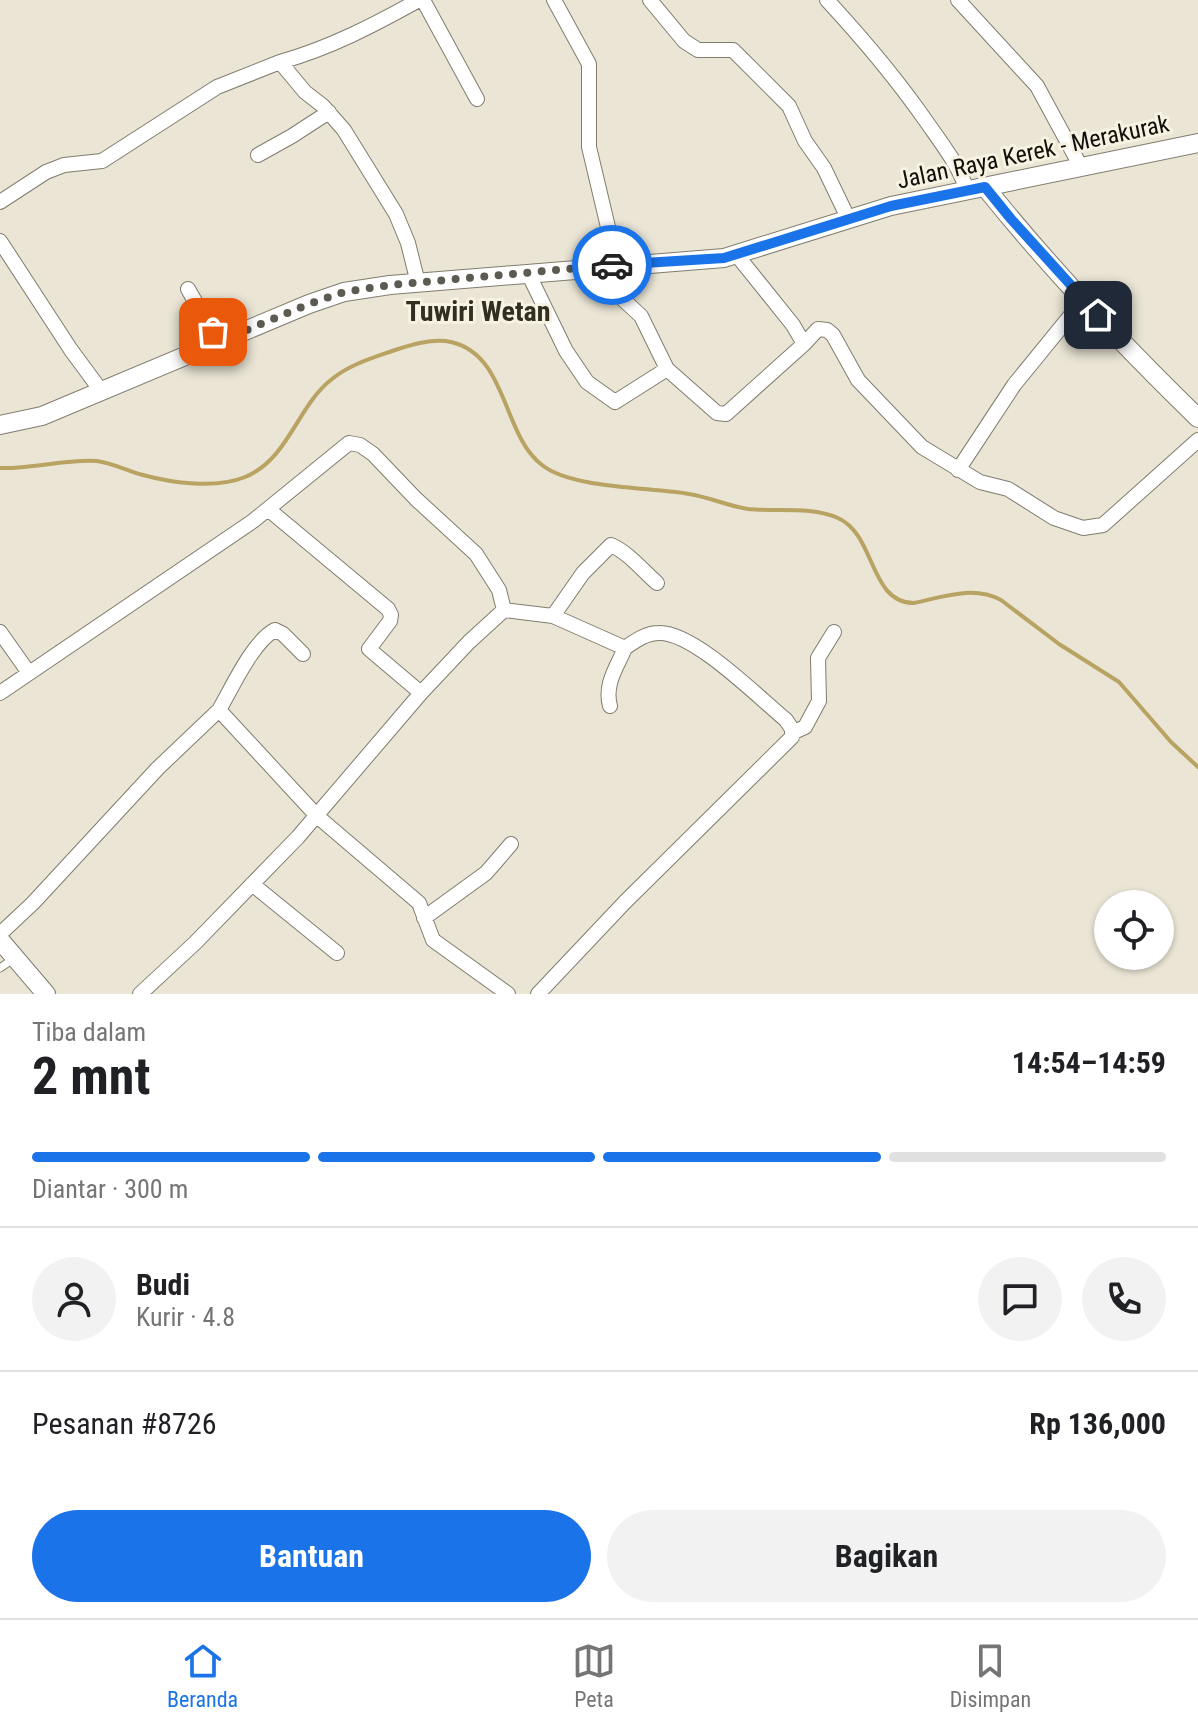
<!DOCTYPE html>
<html lang="id">
<head>
<meta charset="utf-8">
<style>
  :root { --surface:#fff; --page:#f2f2f2; --text:#202124; --muted:#757577; --line:#e0e0e0; --accent:#1a73e8 }
  body { margin:0; font-family:"Roboto Condensed",sans-serif; background:var(--page); color:var(--text); height:100vh; display:flex; flex-direction:column; font-size:30px; white-space:nowrap }
  * { box-sizing:border-box; margin:0 }
  p { font-size:26px; color:var(--muted) }
  .icon { flex:none; width:44px; height:44px; fill:none; stroke:currentColor; stroke-width:2; stroke-linecap:round; stroke-linejoin:round }
  .map { position:relative; height:994px; overflow:hidden }
  .side { display:flex; flex-direction:column; background:var(--surface); flex:1 }
  .side>* { flex:none }
  .tools { position:absolute; left:1094px; top:890px; display:grid; gap:16px }
  .tools a { display:grid; place-items:center; width:80px; height:80px; border-radius:50%; background:var(--surface); box-shadow:0 2px 6px #0004; font-size:40px }
  .pin { position:absolute; display:grid; place-items:center; width:68px; height:68px; color:#fff; margin:-34px; border-radius:16px; box-shadow:0 4px 12px #0006 }
  .courier { position:absolute; display:grid; place-items:center; width:80px; height:80px; margin:-40px; border:6px solid #1a73e8; border-radius:50%; background:#fff; color:#222; box-shadow:0 2px 10px #0007 }
  .headline em { font-style:normal; font-weight:700 }
  .headline div { display:flex; flex-direction:column-reverse }
  .headline { display:flex; align-items:center; justify-content:space-between; height:136px; padding:0 32px }
  h1 { font-size:52px; font-weight:700; line-height:60px }
  .bar { display:grid; grid-template-columns:repeat(4,1fr); gap:12px 8px; align-content:center; height:96px; padding:0 32px }
  .bar i { height:10px; border-radius:6px; background:var(--line) }
  .bar .current { background:var(--accent) }
  .bar p { grid-column:span 4 }
  .line { display:flex; align-items:center; gap:20px; padding:0 32px; border-top:2px solid var(--line) }
  .line div { flex:1 }
  .round { display:grid; place-items:center; flex:none; width:84px; height:84px; border-radius:42px; background:var(--page) }
  .cta { display:flex; gap:16px; margin-top:auto; padding:16px 32px }
  .cta a { flex:1; height:92px; border-radius:48px; background:var(--accent); color:#fff; font-size:32px; font-weight:700; line-height:92px; text-align:center }
  .cta a+a { background:var(--page); color:var(--text) }
  .tabs { display:flex; justify-content:space-around; align-items:center; height:112px; border-top:2px solid var(--line); background:var(--surface); font-size:22px; color:var(--muted) }
  .tabs a { display:grid; justify-items:center; gap:4px }
  .tabs .current { color:var(--accent) }
  .map>svg:first-child { display:block }
</style>
</head>
<body>
<div class="map">
<svg width="1198" height="994" viewBox="0 0 1198 994">
  <rect width="100%" height="100%" fill="#eae5d5"/>
  <g fill="none" stroke-linecap="round" stroke-linejoin="round">
    <path stroke="#b8a363" stroke-width="4" d="M0 468C32 469 65 459 97 461 112 463 128 471 143 475 172 483 216 489 245 477 289 459 297 406 332 379 349 365 372 358 392 351 410 345 432 338 451 342 508 355 502 435 542 465 572 489 650 487 689 494 709 497 728 506 748 509 777 512 811 506 838 518 876 535 869 603 914 603 943 597 973 585 1001 600L1059 644 1119 682 1171 742 1198 767"/>
    <defs>
      <path id="lane" d="M0 968 13 959"/>
      <path id="street" d="M423 0 477 99
        M554 0 589 64V147L617 265
        M650 0 684 41 698 50H733L789 106 805 141 824 168 849 220
        M827 0C863 39 896 78 926 121 942 144 958 164 967 190
        M958 0 1037 86 1081 167
        M280 62C330 48 374 25 419 0
        M258 155 292 136 329 112
        M0 202 46 172 64 165 102 161 217 87 280 62 305 92 323 106 344 130 396 214 408 243 418 283
        M0 241 71 350 102 392
        M736 254 793 325 804 344 818 329 827 330 833 335 858 380 922 447 980 482 1008 489 1054 518 1083 528 1103 525 1198 440
        M601 266 614 291 641 316 667 369 717 413 726 414 804 344
        M528 273 566 351 587 382 615 402 667 369
        M188 289 218 342
        M958 470 1014 385 1084 299
        M268 509 388 609 391 615 390 621 369 649 421 693
        M553 616 583 573 611 545C629 553 642 570 657 583
        M0 632 29 673
        M0 693 253 521 349 443 360 445 373 454 416 499 476 554 499 590 504 610
        M610 706C604 684 617 667 625 648
        M219 710C232 688 253 641 275 630L283 634 303 654
        M792 733 805 727 819 701 818 658 834 632
        M252 884 337 953
        M424 918 486 873 511 844
        M0 934 33 903 158 768 219 710 317 816 419 903 433 940 508 994
        M140 994 195 943 298 837 421 693 469 642 504 610 553 616 625 648C635 641 646 633 659 633 694 632 758 697 786 720L792 729V737L625 902 538 994"/>
      <path id="secondary" d="M985 187C1050 268 1123 345 1198 418
        M0 425 42 416 309 304 344 292 390 285 724 258 891 206 1198 143
        M0 940 46 994"/>
    </defs>
    <use href="#lane" stroke="#817c6d" stroke-width="9"/>
    <use href="#street" stroke="#817c6d" stroke-width="16"/>
    <use href="#secondary" stroke="#817c6d" stroke-width="20"/>
    <use href="#lane" stroke="#fff" stroke-width="7"/>
    <use href="#street" stroke="#fff" stroke-width="14"/>
    <use href="#secondary" stroke="#fff" stroke-width="18"/>
  </g>
  <g fill="none" stroke-linecap="round" stroke-linejoin="round">
    <path stroke="#5d5a51" stroke-width="8" stroke-dasharray="0 14.4" d="M213 332 218 342 309 304 344 292 390 285 612 265"/>
    <path stroke="#1a73e8" stroke-width="10" d="M612 265 724 258 891 206 985 187 1011 219 1098 315"/>
  </g>
  <g text-anchor="middle" stroke-width="6" stroke-linejoin="round" paint-order="stroke">
    <g font-size="24" fill="#110f0a" stroke="#f8f2e2">
      <text transform="translate(1033 152) rotate(-12)" y="8">Jalan Raya Kerek - Merakurak</text>
    </g>
    <g font-size="28" font-weight="bold" fill="#322e21" stroke="#f8f2e2">
      <text x="478" y="321">Tuwiri Wetan</text>
    </g>
  </g>
</svg>
<div class="tools">
<a><svg class="icon" aria-label="locate" viewBox="0 0 24 24"><circle cx="12" cy="12" r="6"/><path d="M12 2v4M12 18v4M2 12h4M18 12h4"/></svg></a>
</div>
<div class="pin" style="left:213px;top:332px;background:#ea580c"><svg class="icon" aria-label="bag" viewBox="0 0 24 24"><path d="M5 8h14l-1 12H6zM9 8a3 3 0 0 1 6 0"/></svg></div>
<div class="pin" style="left:1098px;top:315px;background:#1f2937"><svg class="icon" aria-label="home" viewBox="0 0 24 24"><path d="M3 11l9-7 9 7M6 9v11h12V9"/></svg></div>
<div class="courier" style="left:612px;top:265px"><svg class="icon" aria-label="car" viewBox="0 0 24 24"><path d="M5 17H2v-5l4-1 3-4h7l3 4 3 1v5h-3M9 17h6M6 11h13"/><circle cx="7" cy="17" r="2"/><circle cx="17" cy="17" r="2"/></svg></div>
</div>
<section class="side">
<div class="headline"><div><h1>2 mnt</h1><p>Tiba dalam</p></div><em>14:54–14:59</em></div>
<div class="bar"><i class="current"></i><i class="current"></i><i class="current"></i><i></i><p>Diantar · 300 m</p></div>
<div class="line" style="height:144px"><a class="round"><svg class="icon" aria-label="person" viewBox="0 0 24 24"><circle cx="12" cy="8" r="4"/><path d="M4 21q1-7 8-7t8 7"/></svg></a><div><b>Budi</b><p>Kurir · 4.8</p></div><a class="round"><svg class="icon" aria-label="chat" viewBox="0 0 24 24"><path d="M4 5h16v11H9l-5 4z"/></svg></a><a class="round"><svg class="icon" aria-label="phone" viewBox="0 0 24 24"><path d="M5 4h4l2 5-3 2q2 4 5 5l2-3 5 2v4C11 20 4 13 5 4z"/></svg></a></div>
<div class="line" style="height:104px"><div>Pesanan #8726</div><b>Rp 136,000</b></div>
<div class="cta"><a>Bantuan</a><a>Bagikan</a></div>
</section>
<nav class="tabs">
<a class="current"><svg class="icon" aria-label="home" viewBox="0 0 24 24"><path d="M3 11l9-7 9 7M6 9v11h12V9"/></svg>Beranda</a>
<a><svg class="icon" aria-label="map" viewBox="0 0 24 24"><path d="M3 6l6-2 6 2 6-2v14l-6 2-6-2-6 2zM9 4v14M15 6v14"/></svg>Peta</a>
<a><svg class="icon" aria-label="saved" viewBox="0 0 24 24"><path d="M7 4h10v16l-5-4-5 4z"/></svg>Disimpan</a>
</nav>
</body>
</html>
